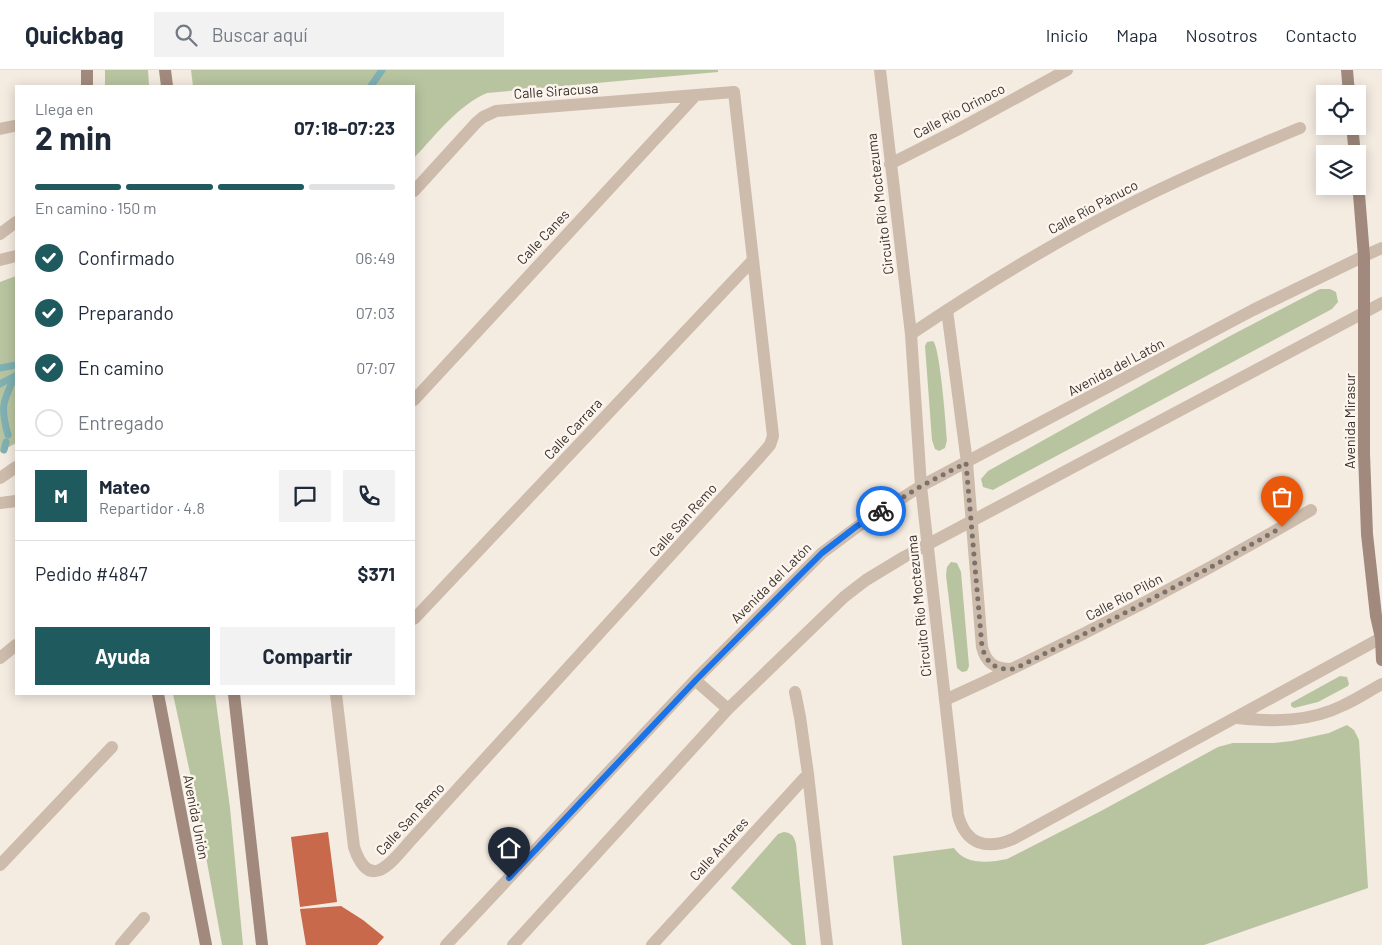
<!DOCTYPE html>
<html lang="es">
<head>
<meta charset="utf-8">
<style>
  :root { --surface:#fff; --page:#f2f2f3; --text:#1f2937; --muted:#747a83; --line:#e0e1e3; --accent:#1f5a5e }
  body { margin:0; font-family:Barlow,sans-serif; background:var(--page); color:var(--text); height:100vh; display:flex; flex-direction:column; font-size:19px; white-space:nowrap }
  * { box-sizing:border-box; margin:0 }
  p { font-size:16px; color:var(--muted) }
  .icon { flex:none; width:28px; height:28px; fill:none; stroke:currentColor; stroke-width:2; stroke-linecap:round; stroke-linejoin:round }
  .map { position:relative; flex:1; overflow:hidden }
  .side { position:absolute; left:15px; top:15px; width:400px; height:610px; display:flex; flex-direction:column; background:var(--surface); border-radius:0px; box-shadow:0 2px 12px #0003 }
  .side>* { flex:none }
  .controls { position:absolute; left:1316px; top:15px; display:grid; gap:10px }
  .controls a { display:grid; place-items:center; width:50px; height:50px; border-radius:0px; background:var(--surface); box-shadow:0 2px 12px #0003; font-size:25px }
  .pin { position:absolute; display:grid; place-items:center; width:42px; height:42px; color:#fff; margin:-51px -21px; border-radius:50% 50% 50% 0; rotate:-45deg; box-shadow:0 0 5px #0007 }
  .pin .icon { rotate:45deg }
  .courier { position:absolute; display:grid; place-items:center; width:50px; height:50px; margin:-25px; border:4px solid #1a73e8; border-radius:50%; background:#fff; color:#222; box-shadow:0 1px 6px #0007 }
  .summary em { font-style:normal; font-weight:700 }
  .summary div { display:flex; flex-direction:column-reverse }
  .summary { display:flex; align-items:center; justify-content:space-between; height:85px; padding:0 20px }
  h1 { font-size:32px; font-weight:700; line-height:38px }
  .bar { display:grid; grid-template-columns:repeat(4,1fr); gap:8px 5px; align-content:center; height:60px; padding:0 20px }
  .bar i { height:6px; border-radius:4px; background:var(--line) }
  .bar .selected { background:var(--accent) }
  .bar p { grid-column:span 4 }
  .line { display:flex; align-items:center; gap:12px; padding:0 20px; border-top:1px solid var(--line) }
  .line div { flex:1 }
  .round { display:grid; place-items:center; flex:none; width:52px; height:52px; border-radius:0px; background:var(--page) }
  ol { padding:0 20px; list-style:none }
  li { display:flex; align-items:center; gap:15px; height:55px }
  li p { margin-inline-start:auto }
  li .icon { padding:5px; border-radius:50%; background:var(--accent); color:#fff; stroke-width:4 }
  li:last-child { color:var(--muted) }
  li i { width:28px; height:28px; border:2px solid var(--line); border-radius:50% }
  .action { display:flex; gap:10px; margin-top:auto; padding:10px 20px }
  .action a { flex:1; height:58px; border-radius:0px; background:var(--accent); color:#fff; font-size:20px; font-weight:700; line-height:58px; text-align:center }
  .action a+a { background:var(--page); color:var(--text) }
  header { display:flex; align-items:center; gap:30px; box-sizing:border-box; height:70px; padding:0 25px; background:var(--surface); border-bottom:1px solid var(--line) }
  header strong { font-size:24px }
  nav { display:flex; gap:28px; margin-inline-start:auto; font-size:18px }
  .search { width:350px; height:45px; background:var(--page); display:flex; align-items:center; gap:12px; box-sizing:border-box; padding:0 18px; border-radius:0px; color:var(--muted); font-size:19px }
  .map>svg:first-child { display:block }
</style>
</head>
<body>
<header>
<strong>Quickbag</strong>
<div class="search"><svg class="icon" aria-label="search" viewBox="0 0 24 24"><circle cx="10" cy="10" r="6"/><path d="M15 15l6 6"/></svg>Buscar aquí</div>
<nav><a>Inicio</a><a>Mapa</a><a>Nosotros</a><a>Contacto</a></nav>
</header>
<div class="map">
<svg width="1382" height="875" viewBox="0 0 1382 875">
  <rect width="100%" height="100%" fill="#f4ebe1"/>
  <path fill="#b8c4a0" d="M105 0H148L149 16H105Z
    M191 0H718V2L487 23C457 36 436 65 414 88V16H193Z
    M16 206V373L0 382V212Z
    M1320 219H1330L1336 222 1338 232 1332 239 1002 415 993 420 983 417 981 409 988 401 1230 266Z
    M933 271C940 277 946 355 947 370L945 378 939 381 935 379 932 370 925 276 927 272Z
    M951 492 957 493 961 502 969 596 967 601 962 602 957 598 946 505 947 497Z
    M1340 606 1347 607 1349 614 1348 616 1318 632 1294 638 1291 636V633Z
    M173 624H215L230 738 243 875H222L195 726Z
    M1347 655 1354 660 1359 670 1368 818 1204 875H902L893 786 954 778C965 795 988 793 1007 789L1101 741 1218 677 1233 673H1274L1292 671 1329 663Z
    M784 762C792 763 794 766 796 774L806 875H792L731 818 778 764Z"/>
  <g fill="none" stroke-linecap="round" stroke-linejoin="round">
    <path stroke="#7fb0b2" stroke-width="7" d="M371 16 382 0
      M0 298 16 295
      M0 314 15 306
      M8 365C0 337 3 331 15 306
      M4 380 6 372"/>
  </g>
  <path fill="#c8694b" d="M328 762 337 832 300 837 291 767Z
    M341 836 363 850 384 867 377 875H306L300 839Z"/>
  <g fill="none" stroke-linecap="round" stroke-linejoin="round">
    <path stroke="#cdbbac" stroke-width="12" d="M880 0 911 264 921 416 958 745C966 775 987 780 1013 769L1381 568
      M0 59 14 56
      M890 94 957 60 1067 0
      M0 164 16 152
      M0 190 16 186
      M947 240 967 393 982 577C986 593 995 599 1011 599
      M911 264C978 219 1047 176 1120 139 1179 109 1239 83 1300 58
      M414 330 695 26
      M0 408 16 397
      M0 433 16 431
      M414 549 753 190
      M0 588 16 575
      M695 610 728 639
      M795 622 800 647 808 704 827 875
      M336 624 354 777C370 825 393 790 412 769L757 390 770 375 773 366 734 22 496 41 483 47 476 53 414 121
      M945 630C1070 573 1192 510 1311 440
      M1237 648C1274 652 1310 652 1344 635 1357 629 1369 621 1382 614
      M0 795 112 677
      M121 875 144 848
      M446 875 695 610 822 483 857 457 921 416 1253 240 1364 186 1382 178
      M513 875 728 639 844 527 866 510 904 487 1382 233
      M652 875 808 704"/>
    <path stroke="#a18a7d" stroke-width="12" d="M87 0V16
      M165 0 167 16
      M1347 0 1349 24
      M1352 56 1355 84
      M1358 112 1364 186V384L1367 464 1376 546 1381 568 1382 590
      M158 624 206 875
      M234 624 262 875"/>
  </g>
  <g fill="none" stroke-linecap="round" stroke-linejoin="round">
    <path stroke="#7c716b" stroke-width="5" stroke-dasharray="0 9" d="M881 441 921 416 966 393 982 577C987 595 997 600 1014 599 1105 554 1194 508 1282 457"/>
    <path stroke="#1a73e8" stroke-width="6" d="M509 808 696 610 800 505 822 483 857 456 881 441"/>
  </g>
  <g text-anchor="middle" stroke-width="5" stroke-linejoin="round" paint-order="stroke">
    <g font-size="14" fill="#3b302b" stroke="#fbf5ee">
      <text transform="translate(556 21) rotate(-4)" y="5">Calle Siracusa</text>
      <text transform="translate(959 41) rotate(-28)" y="5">Calle Río Orinoco</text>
      <text transform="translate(880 134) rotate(-97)" y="5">Circuito Río Moctezuma</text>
      <text transform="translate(1093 137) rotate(-28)" y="5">Calle Río Pánuco</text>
      <text transform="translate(543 167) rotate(-47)" y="5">Calle Canes</text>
      <text transform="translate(1116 297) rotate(-28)" y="5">Avenida del Latón</text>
      <text transform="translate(1350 351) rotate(-90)" y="5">Avenida Mirasur</text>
      <text transform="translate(573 359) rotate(-47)" y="5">Calle Carrara</text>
      <text transform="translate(683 450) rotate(-48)" y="5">Calle San Remo</text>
      <text transform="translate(771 513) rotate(-45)" y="5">Avenida del Latón</text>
      <text transform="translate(1124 527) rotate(-28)" y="5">Calle Río Pilón</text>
      <text transform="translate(919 536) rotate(-96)" y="5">Circuito Río Moctezuma</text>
      <text transform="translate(196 747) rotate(79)" y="5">Avenida Unión</text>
      <text transform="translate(410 749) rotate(-47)" y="5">Calle San Remo</text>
      <text transform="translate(719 779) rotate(-48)" y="5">Calle Antares</text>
    </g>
  </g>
</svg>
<div class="controls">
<a><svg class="icon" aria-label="locate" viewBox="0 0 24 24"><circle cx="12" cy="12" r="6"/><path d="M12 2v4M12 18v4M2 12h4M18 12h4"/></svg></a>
<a><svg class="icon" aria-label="layers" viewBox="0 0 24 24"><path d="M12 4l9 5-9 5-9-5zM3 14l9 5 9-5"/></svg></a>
</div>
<div class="pin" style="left:1282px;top:457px;background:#ea580c"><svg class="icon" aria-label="bag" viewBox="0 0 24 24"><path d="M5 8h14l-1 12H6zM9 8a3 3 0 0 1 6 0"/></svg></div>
<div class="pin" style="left:509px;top:808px;background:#1f2937"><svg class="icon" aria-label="home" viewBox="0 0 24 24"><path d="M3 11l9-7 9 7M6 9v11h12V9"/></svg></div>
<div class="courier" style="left:881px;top:441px"><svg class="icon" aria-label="bike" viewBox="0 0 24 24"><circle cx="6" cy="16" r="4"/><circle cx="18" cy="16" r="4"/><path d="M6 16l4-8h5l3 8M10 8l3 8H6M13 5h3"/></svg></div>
<section class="side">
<div class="summary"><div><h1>2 min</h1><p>Llega en</p></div><em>07:18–07:23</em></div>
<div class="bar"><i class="selected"></i><i class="selected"></i><i class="selected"></i><i></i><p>En camino · 150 m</p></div>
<ol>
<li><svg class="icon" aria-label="check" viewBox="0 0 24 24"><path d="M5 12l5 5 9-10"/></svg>Confirmado<p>06:49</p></li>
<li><svg class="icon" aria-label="check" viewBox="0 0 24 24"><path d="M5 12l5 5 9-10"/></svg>Preparando<p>07:03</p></li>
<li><svg class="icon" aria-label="check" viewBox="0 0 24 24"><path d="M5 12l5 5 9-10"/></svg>En camino<p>07:07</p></li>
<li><i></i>Entregado</li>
</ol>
<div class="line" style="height:90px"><b class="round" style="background:var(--accent);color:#fff">M</b><div><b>Mateo</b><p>Repartidor · 4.8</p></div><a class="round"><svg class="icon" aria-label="chat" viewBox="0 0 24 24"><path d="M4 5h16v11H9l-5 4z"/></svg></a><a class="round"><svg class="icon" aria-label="phone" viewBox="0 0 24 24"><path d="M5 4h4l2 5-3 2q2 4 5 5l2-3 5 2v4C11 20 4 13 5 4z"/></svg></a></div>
<div class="line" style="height:65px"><div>Pedido #4847</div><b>$371</b></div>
<div class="action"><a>Ayuda</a><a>Compartir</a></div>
</section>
</div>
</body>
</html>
